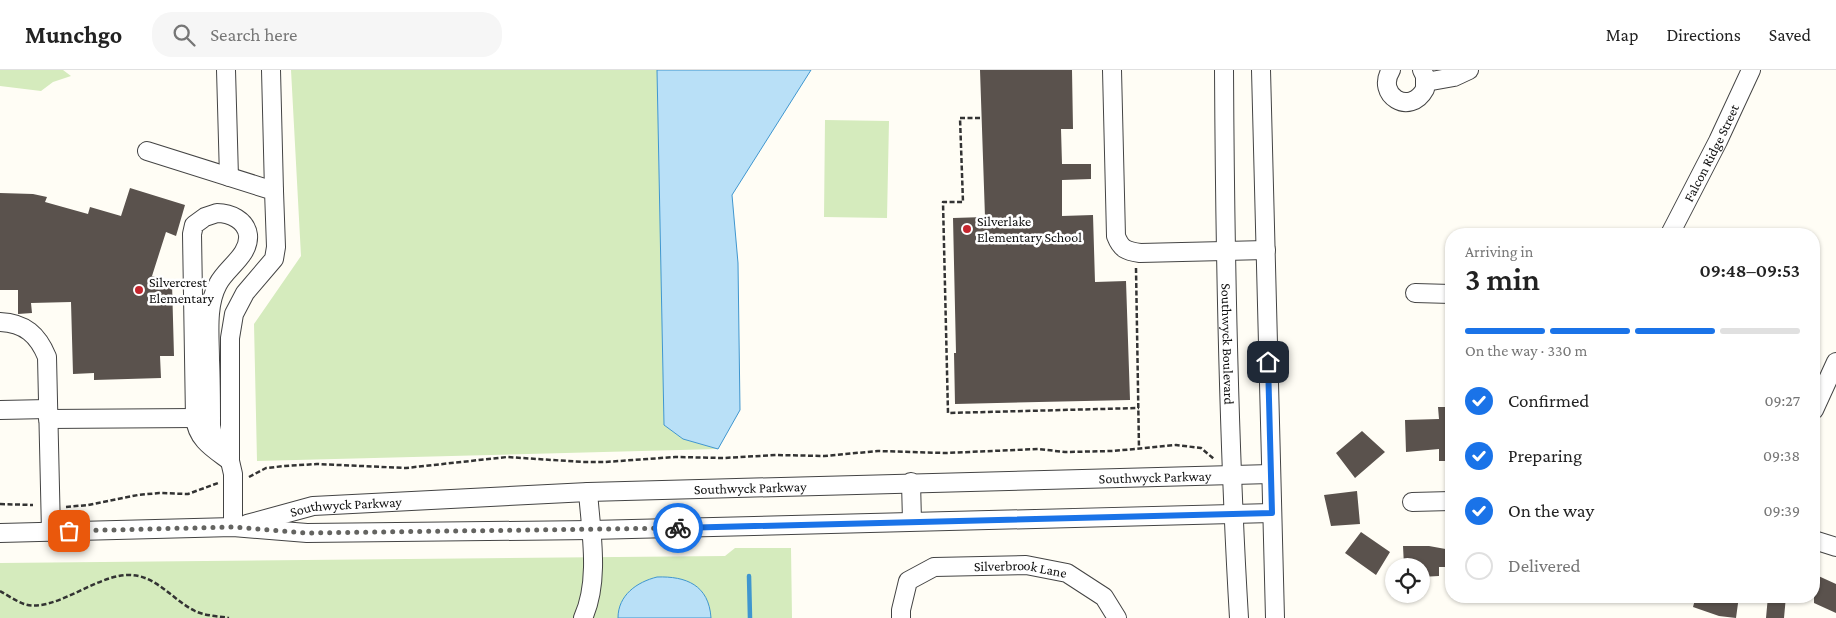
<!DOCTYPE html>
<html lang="en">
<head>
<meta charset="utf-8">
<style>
  :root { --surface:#fff; --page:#f6f6f6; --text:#222; --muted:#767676; --line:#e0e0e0; --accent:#1a73e8 }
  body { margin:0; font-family:"Crimson Pro",serif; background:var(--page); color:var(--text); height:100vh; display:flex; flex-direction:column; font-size:19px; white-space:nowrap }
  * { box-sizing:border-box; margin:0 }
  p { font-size:16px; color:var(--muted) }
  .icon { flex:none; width:28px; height:28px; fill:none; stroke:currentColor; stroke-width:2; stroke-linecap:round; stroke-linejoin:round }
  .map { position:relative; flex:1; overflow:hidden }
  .side { position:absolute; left:1445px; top:158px; width:375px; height:375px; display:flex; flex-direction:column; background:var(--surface); border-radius:20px; box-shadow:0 1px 4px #0004 }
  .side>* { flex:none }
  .fabs { position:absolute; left:1385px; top:488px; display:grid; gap:10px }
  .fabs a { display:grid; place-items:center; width:45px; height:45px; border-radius:50%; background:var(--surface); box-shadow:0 1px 4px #0004; font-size:25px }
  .pin { position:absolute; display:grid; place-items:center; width:42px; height:42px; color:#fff; margin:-21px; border-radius:10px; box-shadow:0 2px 8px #0006 }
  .courier { position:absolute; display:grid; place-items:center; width:50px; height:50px; margin:-25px; border:4px solid #1a73e8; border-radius:50%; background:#fff; color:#222; box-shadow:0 1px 6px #0007 }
  .headline em { font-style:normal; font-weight:600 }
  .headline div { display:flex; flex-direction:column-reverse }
  .headline { display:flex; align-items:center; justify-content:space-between; height:85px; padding:0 20px }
  h1 { font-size:32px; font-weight:600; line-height:38px }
  .bar { display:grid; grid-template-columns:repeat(4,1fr); gap:8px 5px; align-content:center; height:60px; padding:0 20px }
  .bar i { height:6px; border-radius:4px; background:var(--line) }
  .bar .on { background:var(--accent) }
  .bar p { grid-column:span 4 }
  ol { padding:0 20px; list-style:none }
  li { display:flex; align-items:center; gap:15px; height:55px }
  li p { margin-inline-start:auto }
  li .icon { padding:5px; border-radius:50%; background:var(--accent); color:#fff; stroke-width:4 }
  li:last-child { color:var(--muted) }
  li i { width:28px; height:28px; border:2px solid var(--line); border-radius:50% }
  header { display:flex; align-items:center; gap:30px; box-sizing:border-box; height:70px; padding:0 25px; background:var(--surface); border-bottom:1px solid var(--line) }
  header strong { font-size:24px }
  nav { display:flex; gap:28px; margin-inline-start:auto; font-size:18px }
  .search { width:350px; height:45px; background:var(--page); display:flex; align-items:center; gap:12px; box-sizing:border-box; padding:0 18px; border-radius:20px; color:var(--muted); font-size:19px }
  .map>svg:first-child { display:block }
</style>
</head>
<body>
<header>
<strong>Munchgo</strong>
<div class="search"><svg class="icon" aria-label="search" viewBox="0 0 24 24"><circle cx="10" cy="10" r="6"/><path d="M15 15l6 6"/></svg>Search here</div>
<nav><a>Map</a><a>Directions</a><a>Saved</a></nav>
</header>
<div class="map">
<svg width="1836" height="548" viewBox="0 0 1836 548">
  <rect width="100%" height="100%" fill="#fffdf5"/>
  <path fill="#d5ebbd" d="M0 0H63L71 6 53 12 41 21 0 16Z
    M291 0H657L664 355 683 369 718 379 257 391 254 254 301 186Z
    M825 50 889 51 887 148 824 147Z
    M735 478H791L792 548H0V493L725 486Z"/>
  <path fill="#b9e0f7" stroke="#3f96cf" d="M657 0H811L732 125 738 193 740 340 718 379 683 369 664 355Z
    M657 507C686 506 709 515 711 548H618C618 525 637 512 657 507Z"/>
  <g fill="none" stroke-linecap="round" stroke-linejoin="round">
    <path stroke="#3f96cf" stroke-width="4.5" d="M749 506 750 548"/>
  </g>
  <path fill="#5a524d" d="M980 0H1072L1073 59H1061L1062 94H1091V109L1062 110V146L1093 145 1095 212 1126 211 1130 330 955 334 954 283H956L953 148 985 147Z
    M130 118 185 135 176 166 166 162 152 206 172 213 174 286H160L161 308 94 310V303L73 304 71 232 31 233 32 243 18 244V220H0V123L33 124 47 127 45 132 88 144 90 137 121 146Z
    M1438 337H1451V391H1439V379L1406 382 1405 350 1439 349Z
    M1362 361 1385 382 1355 408 1336 383Z
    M1357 421 1360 454 1331 456 1324 425Z
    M1361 462 1390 482 1376 505 1345 483Z
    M1403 476H1429L1451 480V497H1439V506L1421 507V496H1404Z
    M1814 504 1836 514V543L1814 533Z
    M1696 526H1739L1736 548 1719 546 1693 537Z
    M1768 526H1786L1784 548H1766Z"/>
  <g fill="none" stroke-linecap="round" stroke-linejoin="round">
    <defs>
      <g id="minor">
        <path d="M226 0 229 107"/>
        <path d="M271 0 274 121"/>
        <path d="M1112 0 1116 166C1121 179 1126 181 1140 183L1266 180"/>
        <path id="s1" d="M1224 0C1225 183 1228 365 1239 548"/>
        <path d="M1261 0 1275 548"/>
        <path d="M1391 0C1375 25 1410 47 1425 19V6L1422 0"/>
        <path d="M1426 12 1454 7 1469 0"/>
        <path d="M147 81 274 121 276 177 274 189 245 223 234 244 230 268V391L233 404V457"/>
        <path d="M217 143C230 143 246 150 248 165 250 185 226 198 218 214 206 236 210 266 210 290 211 312 211 334 211 356L214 370 230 391C214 379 197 370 195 348L192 164 194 155 205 147Z"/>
        <path id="s2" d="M1670 164 1718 71 1751 0"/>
        <path d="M1415 223 1451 224"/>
        <path d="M0 252C25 253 38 265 47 287L51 462"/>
        <path d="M0 340 48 339"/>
        <path d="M1814 340 1836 292"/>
        <path d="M48 349 195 348"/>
        <path d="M911 412 912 451"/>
        <path d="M1412 432 1451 431"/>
        <path id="s3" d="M247 454 313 436 588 422 1271 404"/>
        <path d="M0 463 233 457 307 463 591 460 1272 443"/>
        <path d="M1814 470 1836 477"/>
        <path d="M583 548C600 511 591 462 588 422"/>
        <path id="s4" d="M901 548V540L908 511 934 497 1026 495 1067 503 1104 527 1117 548"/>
      </g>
    </defs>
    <use href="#minor" stroke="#444" stroke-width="20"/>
    <path stroke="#333" stroke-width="2.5" stroke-dasharray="5 2.5" stroke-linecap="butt" d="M980 48H960L963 132H943L948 343 1139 338
      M1136 198 1139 379
      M249 407 266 398 285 396 317 394 406 398 507 387 583 392H605L675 387 724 388 776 385 824 386 878 381 945 383 1038 379 1065 382 1113 381 1176 375 1201 378 1214 389
      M0 434 33 435
      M66 437 88 435 138 425 159 423 188 424 218 413
      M0 521C7 525 16 531 24 534 53 543 92 508 125 505 155 503 171 529 195 541 205 546 218 546 229 548"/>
    <use href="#minor" stroke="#fff" stroke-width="18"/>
  </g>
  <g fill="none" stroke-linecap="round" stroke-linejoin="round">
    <path stroke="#646461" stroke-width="5" stroke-dasharray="0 9" d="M69 461 233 457 307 463 678 458"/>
    <path stroke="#1a73e8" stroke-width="6" d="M678 458 1272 443 1268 292"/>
  </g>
  <g fill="#c4262e" stroke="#fff" stroke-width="2">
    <circle cx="967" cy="159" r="5"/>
    <circle cx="139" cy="220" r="5"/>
  </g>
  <g text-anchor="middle" stroke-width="5" stroke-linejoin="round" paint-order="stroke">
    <g font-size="14" fill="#111" stroke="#fff">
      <text dy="5" stroke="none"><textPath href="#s2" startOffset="91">Falcon Ridge Street</textPath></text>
      <text dy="5" stroke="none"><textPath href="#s1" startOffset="274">Southwyck Boulevard</textPath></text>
      <text dy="5" stroke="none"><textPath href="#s3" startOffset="911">Southwyck Parkway</textPath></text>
      <text dy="5" stroke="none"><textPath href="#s3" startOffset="506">Southwyck Parkway</textPath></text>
      <text dy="5" stroke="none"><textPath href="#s3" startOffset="101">Southwyck Parkway</textPath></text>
      <text dy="5" stroke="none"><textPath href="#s4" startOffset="154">Silverbrook Lane</textPath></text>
    </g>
    <g font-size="14" fill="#111" stroke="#fff" text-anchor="start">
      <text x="977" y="156">Silverlake<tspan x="977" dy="16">Elementary School</tspan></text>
      <text x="149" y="217">Silvercrest<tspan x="149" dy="16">Elementary</tspan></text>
    </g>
  </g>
</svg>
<div class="fabs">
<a><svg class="icon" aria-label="locate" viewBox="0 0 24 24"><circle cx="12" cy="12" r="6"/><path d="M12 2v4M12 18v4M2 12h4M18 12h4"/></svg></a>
</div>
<div class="pin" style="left:69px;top:461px;background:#ea580c"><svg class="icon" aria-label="bag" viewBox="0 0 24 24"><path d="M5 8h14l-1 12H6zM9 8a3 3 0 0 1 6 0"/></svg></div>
<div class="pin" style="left:1268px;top:292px;background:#1f2937"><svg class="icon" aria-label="home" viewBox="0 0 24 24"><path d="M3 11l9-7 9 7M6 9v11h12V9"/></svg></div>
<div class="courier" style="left:678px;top:458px"><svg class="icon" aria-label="bike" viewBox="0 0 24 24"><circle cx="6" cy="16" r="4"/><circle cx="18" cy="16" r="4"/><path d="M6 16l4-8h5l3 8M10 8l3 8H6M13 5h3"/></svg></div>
<section class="side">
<div class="headline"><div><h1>3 min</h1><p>Arriving in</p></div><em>09:48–09:53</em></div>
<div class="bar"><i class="on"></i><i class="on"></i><i class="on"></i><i></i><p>On the way · 330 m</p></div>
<ol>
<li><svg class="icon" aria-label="check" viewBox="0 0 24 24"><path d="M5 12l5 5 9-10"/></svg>Confirmed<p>09:27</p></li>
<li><svg class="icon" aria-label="check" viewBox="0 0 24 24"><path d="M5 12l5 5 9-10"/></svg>Preparing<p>09:38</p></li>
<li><svg class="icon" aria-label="check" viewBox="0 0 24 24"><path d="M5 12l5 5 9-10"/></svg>On the way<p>09:39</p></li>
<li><i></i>Delivered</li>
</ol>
</section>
</div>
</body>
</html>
